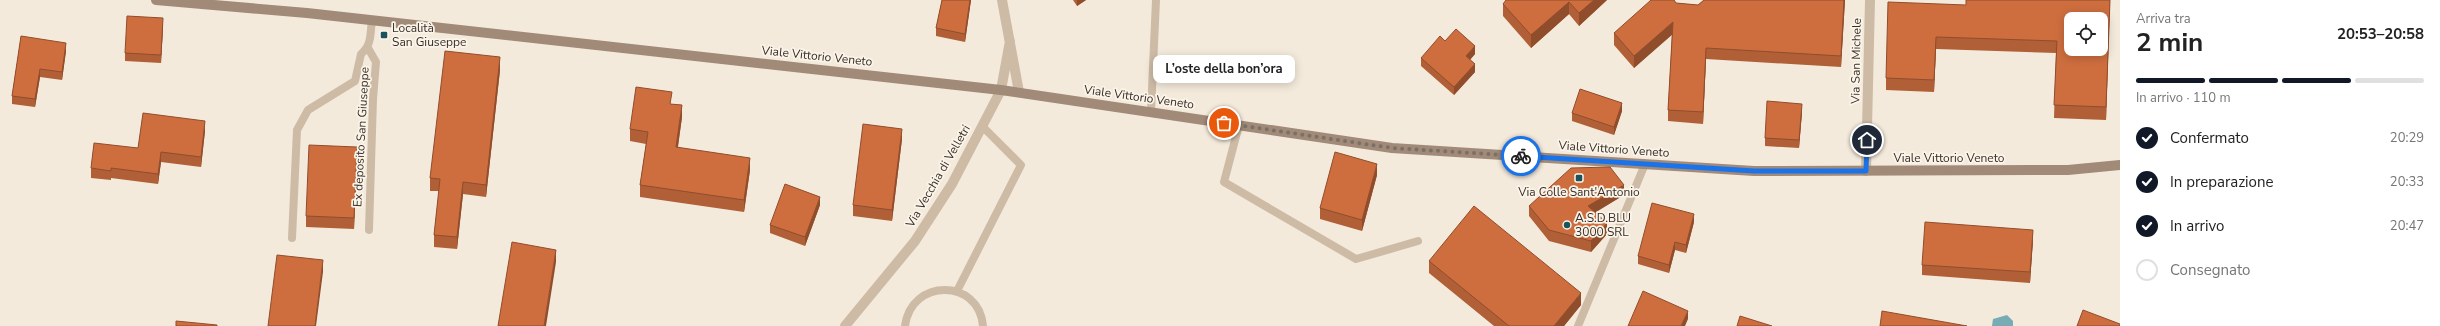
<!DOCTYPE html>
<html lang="it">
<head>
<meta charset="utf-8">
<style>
  :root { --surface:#fff; --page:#f6f6f6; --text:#222; --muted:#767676; --line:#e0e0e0; --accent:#111827 }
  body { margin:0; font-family:"Nunito Sans",sans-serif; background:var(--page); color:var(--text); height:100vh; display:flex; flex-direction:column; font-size:15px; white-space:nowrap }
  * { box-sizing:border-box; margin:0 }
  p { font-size:13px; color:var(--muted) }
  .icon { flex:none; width:22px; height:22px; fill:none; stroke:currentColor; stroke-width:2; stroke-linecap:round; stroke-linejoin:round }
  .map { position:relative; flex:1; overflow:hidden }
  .panel { display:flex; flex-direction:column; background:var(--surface); width:320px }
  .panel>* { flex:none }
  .fabs { position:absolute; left:2064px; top:12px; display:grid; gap:8px }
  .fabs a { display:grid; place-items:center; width:44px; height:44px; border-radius:8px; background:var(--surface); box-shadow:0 2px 10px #0003; font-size:20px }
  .pin { position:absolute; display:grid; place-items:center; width:34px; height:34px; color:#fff; margin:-17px; border:2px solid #fff; border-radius:50%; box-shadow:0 1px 4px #0007 }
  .courier { position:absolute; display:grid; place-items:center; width:40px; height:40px; margin:-20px; border:3px solid #1a73e8; border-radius:50%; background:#fff; color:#222; box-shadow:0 1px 5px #0007 }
  .bubble { position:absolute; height:28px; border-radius:8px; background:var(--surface); box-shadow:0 2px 10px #0003; font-size:13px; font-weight:700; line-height:28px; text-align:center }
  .overview em { font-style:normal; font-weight:700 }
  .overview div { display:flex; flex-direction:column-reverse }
  .overview { display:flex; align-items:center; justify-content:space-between; height:68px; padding:0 16px }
  h1 { font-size:26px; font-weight:700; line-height:30px }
  .bar { display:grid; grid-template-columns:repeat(4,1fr); gap:6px 4px; align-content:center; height:48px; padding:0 16px }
  .bar i { height:5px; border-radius:3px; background:var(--line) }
  .bar .active { background:var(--accent) }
  .bar p { grid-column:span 4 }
  ol { padding:0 16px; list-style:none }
  li { display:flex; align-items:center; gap:12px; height:44px }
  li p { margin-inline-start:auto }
  li .icon { padding:4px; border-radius:50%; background:var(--accent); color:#fff; stroke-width:4 }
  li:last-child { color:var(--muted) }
  li i { width:22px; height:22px; border:2px solid var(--line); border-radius:50% }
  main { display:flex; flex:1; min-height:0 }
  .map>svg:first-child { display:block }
</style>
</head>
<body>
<main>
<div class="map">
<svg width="2120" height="326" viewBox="0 0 2120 326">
  <rect width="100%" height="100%" fill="#f4eadc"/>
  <path fill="#78abb3" d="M2007 315 2013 321V326H1992L1993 319Z"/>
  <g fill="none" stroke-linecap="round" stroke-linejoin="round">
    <path stroke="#cdbba6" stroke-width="8" d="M368 48 376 62 373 99 369 230
      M1151 112 1156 0
      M1239 125 1224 182 1356 259 1418 241
      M292 238 297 130 308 110 355 81 361 54C372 45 370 34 372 20
      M957 291 1021 165 982 126
      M905 326C911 278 979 278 983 326
      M1578 326 1645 164"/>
    <path stroke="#cdbba6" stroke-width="10" d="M1002 0 1019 92
      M1866 171 1870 0
      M845 326 915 241 952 184 1001 90 1010 41"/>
    <path stroke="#a18a78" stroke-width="10" d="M156 0 307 13 1001 90 1392 148 1754 171 2068 170 2120 165"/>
  </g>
  <path fill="#b15f36" d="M942 0H971L965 42 936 36V28Z
    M1073 0H1086L1077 6Z
    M1607 0 1579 26 1569 14 1531 48 1503 16V4Z
    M1704 0H1845L1841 67 1706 59 1703 124 1668 121V110L1672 34 1634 68 1614 45V33L1676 3 1698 5Z
    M1966 0H2110L2106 120 2054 118 2056 53 1936 49 1934 92 1886 90V78L1966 5Z
    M163 26 161 63 125 61V53Z
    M21 36 66 51 62 80 40 77 35 107 12 104V96Z
    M1445 41 1475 54 1470 60 1475 72 1454 95 1421 66V58Z
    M500 70 486 197 463 194 457 249 434 247V235L439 191H430V178Z
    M672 104 682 117 678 147 750 170 744 212 640 197V185L646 144 630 141V129Z
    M1622 111 1614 135 1572 121V113Z
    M1802 112 1799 148 1765 146V138Z
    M205 131 201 167 161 162 158 184 111 178V180L91 178V168L138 148Z
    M902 139 892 221 853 216V205Z
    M357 158 354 229 306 227V216Z
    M1377 175 1362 231 1320 219V208Z
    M1624 195 1595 212 1607 234 1591 252 1549 241 1529 216V206Z
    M820 205 805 246 770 233V225Z
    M1694 222 1686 253 1675 250 1669 273 1638 264V256Z
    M2033 240 2030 283 1922 275V265Z
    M1429 261 1581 305 1564 326H1494L1429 273Z"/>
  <path fill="#904d2c" d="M970 0H971L965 42V34Z
    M1077 0H1086L1077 6Z
    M1594 0H1607L1579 26V13Z
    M1844 0H1845L1841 67V56Z
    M2110 0 2106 120V107Z
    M1569 2V14L1531 48V35Z
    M163 18V26L161 63V55Z
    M1673 22V34L1634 68V56Z
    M1936 37V49L1934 92V80Z
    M66 43V51L62 80V72Z
    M1475 46V54L1466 64V56Z
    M1706 48V59L1703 124V112Z
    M500 57V70L486 197V185Z
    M1475 64V72L1454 95V87Z
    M40 69V77L35 107V99Z
    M1622 103V111L1614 135V127Z
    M1802 104V112L1799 148V140Z
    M682 105V117L676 159V147Z
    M205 121V131L201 167V157Z
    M902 129V139L892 221V210Z
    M357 147V158L354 229V218Z
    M161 152V162L158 184V174Z
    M750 158V170L744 212V200Z
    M1377 164V175L1362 231V220Z
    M463 182V194L457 249V237Z
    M1624 185V195L1588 217V206Z
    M820 197V205L805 246V237Z
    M1694 214V222L1686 253V245Z
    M1607 223V234L1591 252V241Z
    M2033 230V240L2030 283V272Z
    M1675 242V250L1669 273V265Z
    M556 250V262L546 326H544Z
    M323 260V272L316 326H315Z
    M1581 293V305L1564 326H1554Z
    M1688 311V319L1685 326H1681Z"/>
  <path fill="#ce6e3f" stroke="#904d2c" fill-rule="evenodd" d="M942 0H970L965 34 936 28Z
    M1506 0H1594L1579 13 1569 2 1531 35 1503 4Z
    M1651 0H1674L1676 3 1698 5 1704 0H1844L1841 56 1706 48 1703 112 1668 110 1673 22 1634 56 1614 33Z
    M1966 0H2110L2106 107 2054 105 2057 41 1936 37 1934 80 1886 78 1888 2 1966 5ZM2071 19H2101V49H2071Z
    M127 16 163 18 161 55 125 53Z
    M1456 29 1475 46 1466 56 1475 64 1454 87 1421 58 1440 36 1445 41Z
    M21 36 66 43 62 72 40 69 35 99 12 96Z
    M445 51 500 57 486 185 463 182 457 237 434 235 440 179 430 178Z
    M636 87 672 92 670 104 682 105 676 147 750 158 744 200 640 185 648 132 630 129Z
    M1580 89 1622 103 1614 127 1572 113Z
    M1767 101 1802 104 1799 140 1765 138Z
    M143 113 205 121 201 157 161 152 158 174 111 168V171L91 168 94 143 138 148Z
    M863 124 902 129 892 210 853 205Z
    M309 145 357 147 354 218 306 216Z
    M1335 152 1377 164 1362 220 1320 208Z
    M1610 167 1624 185 1588 206 1607 223 1591 241 1549 230 1529 206 1571 168Z
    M785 184 820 197 805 237 770 225Z
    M1652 203 1694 214 1686 245 1675 242 1669 265 1638 256Z
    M1474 206 1581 293 1554 326H1509L1429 261Z
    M1925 222 2033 230 2030 272 1922 265Z
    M512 242 556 250 544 326H498Z
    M277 255 323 260 315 326H268Z
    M1643 291 1688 311 1681 326H1628Z
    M2083 310 2120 324V326H2077Z
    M1882 311 1967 326H1880Z
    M1740 316 1772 326H1737Z
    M176 321 217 325V326H176Z"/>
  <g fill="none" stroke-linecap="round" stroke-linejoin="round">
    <path stroke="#7a7067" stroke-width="4" stroke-dasharray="0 7.2" d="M1224 123 1392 148 1521 156"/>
    <path stroke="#1a73e8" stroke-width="5" d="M1521 156 1754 171H1866L1867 140"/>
  </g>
  <g fill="#1a535d" stroke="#fbf4e8" stroke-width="1.5">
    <rect x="380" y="31" width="8" height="8" rx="2"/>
    <rect x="1575" y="174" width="8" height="8" rx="2"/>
    <circle cx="1567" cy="225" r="4"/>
  </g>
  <g text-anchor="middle" stroke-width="3.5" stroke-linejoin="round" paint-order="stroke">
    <g font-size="12" fill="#382e28" stroke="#fbf4e8" text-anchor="start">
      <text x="392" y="32">Località<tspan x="392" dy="14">San Giuseppe</tspan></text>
      <text x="1579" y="196" text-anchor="middle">Via Colle Sant'Antonio</text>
      <text x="1575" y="222">A.S.D.BLU<tspan x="1575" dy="14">3000 SRL</tspan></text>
    </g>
    <g font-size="12" fill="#382e28" stroke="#fbf4e8">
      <text transform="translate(817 56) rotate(6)" y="4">Viale Vittorio Veneto</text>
      <text transform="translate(1856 61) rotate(-89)" y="4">Via San Michele</text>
      <text transform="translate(1139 97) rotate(8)" y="4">Viale Vittorio Veneto</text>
      <text transform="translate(361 137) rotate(-87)" y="4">Ex deposito San Giuseppe</text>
      <text transform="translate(1614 149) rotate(4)" y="4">Viale Vittorio Veneto</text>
      <text x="1949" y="162">Viale Vittorio Veneto</text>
      <text transform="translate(938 176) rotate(-60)" y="4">Via Vecchia di Velletri</text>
    </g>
  </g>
</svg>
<div class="fabs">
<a><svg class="icon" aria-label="locate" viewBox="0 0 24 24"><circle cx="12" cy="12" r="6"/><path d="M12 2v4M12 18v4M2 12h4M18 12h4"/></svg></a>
</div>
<div class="pin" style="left:1224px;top:123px;background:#ea580c"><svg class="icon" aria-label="bag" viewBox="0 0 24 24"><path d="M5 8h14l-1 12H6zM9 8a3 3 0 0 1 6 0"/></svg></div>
<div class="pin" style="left:1867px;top:140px;background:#1f2937"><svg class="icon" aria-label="home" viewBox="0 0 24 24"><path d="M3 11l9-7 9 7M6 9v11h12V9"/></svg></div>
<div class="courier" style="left:1521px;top:156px"><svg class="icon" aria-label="bike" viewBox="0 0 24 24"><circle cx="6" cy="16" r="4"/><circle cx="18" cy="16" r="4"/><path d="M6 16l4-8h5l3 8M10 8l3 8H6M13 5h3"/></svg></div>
<div class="bubble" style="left:1153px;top:55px;width:142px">L’oste della bon’ora</div>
</div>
<section class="panel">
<div class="overview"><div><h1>2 min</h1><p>Arriva tra</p></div><em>20:53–20:58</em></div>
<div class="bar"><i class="active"></i><i class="active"></i><i class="active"></i><i></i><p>In arrivo · 110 m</p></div>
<ol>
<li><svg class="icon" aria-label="check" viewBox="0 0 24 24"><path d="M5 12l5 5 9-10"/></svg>Confermato<p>20:29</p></li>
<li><svg class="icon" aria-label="check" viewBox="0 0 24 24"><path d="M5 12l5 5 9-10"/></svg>In preparazione<p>20:33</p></li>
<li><svg class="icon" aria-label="check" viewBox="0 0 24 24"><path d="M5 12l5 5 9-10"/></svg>In arrivo<p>20:47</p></li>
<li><i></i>Consegnato</li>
</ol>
</section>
</main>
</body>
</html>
